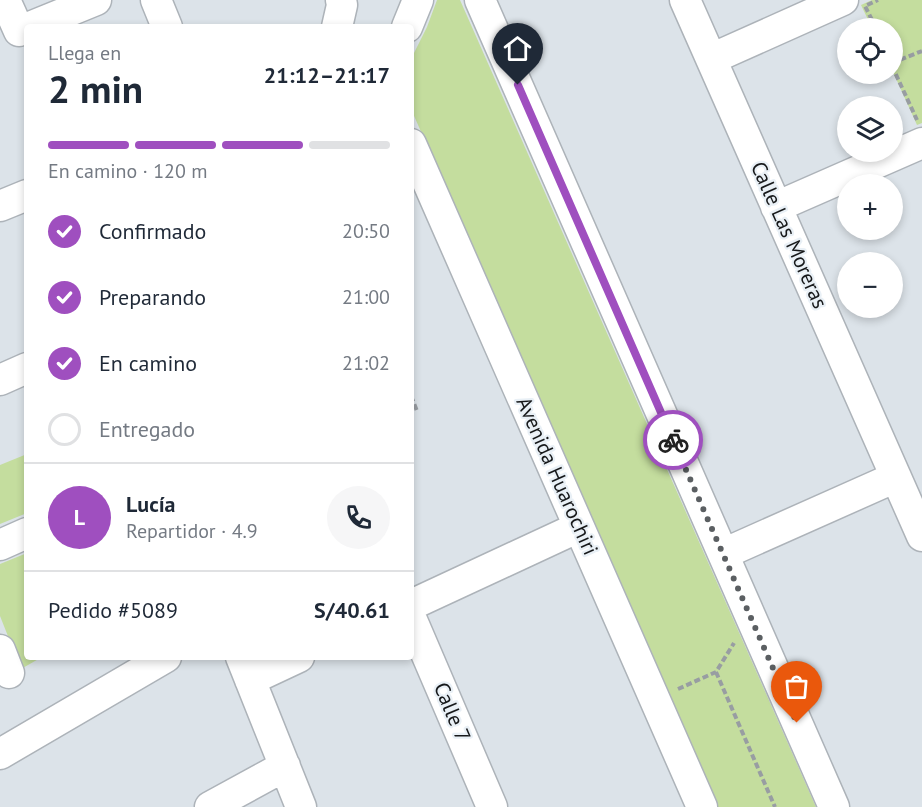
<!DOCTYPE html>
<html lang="es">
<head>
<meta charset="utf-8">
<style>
  :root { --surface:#fff; --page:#f6f6f7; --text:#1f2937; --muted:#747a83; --line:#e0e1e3; --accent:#9f4fbf }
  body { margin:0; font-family:"PT Sans",sans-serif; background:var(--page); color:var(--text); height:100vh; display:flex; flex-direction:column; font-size:22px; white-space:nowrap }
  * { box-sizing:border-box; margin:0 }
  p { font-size:20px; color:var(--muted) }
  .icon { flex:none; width:33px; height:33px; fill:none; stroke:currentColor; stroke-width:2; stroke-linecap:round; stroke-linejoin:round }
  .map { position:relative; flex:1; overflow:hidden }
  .sheet { position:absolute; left:24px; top:24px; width:390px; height:636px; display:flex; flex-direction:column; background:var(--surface); border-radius:6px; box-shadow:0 3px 9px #0003 }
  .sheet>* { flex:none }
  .tools { position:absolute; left:837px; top:18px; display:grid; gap:12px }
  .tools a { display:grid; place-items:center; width:66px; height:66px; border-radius:50%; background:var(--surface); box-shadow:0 3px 9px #0003; font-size:30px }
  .pin { position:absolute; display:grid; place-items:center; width:51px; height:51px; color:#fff; margin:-62px -26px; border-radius:50% 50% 50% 0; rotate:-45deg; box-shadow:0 0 6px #0007 }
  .pin .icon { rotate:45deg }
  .courier { position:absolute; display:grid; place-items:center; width:60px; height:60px; margin:-30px; border:4px solid #9f4fbf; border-radius:50%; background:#fff; color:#222; box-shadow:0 2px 8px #0007 }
  .summary em { font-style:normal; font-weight:700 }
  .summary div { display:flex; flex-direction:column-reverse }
  .summary { display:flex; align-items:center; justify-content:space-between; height:102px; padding:0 24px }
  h1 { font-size:39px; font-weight:700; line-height:45px }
  .bar { display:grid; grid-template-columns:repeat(4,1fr); gap:9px 6px; align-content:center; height:72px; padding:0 24px }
  .bar i { height:8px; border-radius:4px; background:var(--line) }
  .bar .active { background:var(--accent) }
  .bar p { grid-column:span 4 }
  .line { display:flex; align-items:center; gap:15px; padding:0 24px; border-top:2px solid var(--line) }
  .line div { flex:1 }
  .round { display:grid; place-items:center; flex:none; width:63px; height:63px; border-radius:32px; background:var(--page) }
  ol { padding:0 24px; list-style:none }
  li { display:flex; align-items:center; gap:18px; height:66px }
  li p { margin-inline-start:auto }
  li .icon { padding:6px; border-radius:50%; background:var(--accent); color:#fff; stroke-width:4 }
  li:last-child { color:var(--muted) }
  li i { width:33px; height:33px; border:3px solid var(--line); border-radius:50% }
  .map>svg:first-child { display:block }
</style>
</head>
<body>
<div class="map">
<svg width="922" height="807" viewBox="0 0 922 807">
  <rect width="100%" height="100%" fill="#dce3e9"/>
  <path fill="#c4dd9e" d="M437 0H460L816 807H718L411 109V59L427 27Z
    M872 0H922V123L917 125 893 72 892 28H872L861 5Z
    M27 454V513L0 524V465Z
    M27 553V657H42L21 669 0 616V564Z"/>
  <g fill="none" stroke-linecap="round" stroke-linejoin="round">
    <defs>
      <path id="minor" d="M5 0 19 31
        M156 0 167 27
        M480 0 834 807
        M685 0 922 536
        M30 27 96 0
        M337 27 342 5 341 0
        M407 27 418 0
        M711 59 843 0
        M411 144 702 807
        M0 206 27 195
        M776 207 922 143
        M0 380 27 368
        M0 545 27 533
        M723 554 896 477
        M411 605 579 527
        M411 618 492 807
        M0 650 9 673
        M241 657 301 807
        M250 680 299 657
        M0 754 166 657
        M210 807 285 766"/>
    </defs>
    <use href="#minor" stroke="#adb3b9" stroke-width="33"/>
    <path stroke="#989da2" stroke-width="4" stroke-dasharray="6 3" stroke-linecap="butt" d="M876 28 865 6 878 0
      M892 63 922 51
      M892 66 917 120
      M411 396 417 411
      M716 672 775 807
      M678 689 716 672 734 643"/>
    <use href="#minor" stroke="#fff" stroke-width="30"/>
  </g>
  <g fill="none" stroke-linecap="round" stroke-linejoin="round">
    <path stroke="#5b5f62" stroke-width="6" stroke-dasharray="0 10.8" d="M673 440 797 723"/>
    <path stroke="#9f4fbf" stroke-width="8" d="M518 85 673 440"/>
  </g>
  <g text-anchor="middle" stroke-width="4.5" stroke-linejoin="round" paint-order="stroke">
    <g font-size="21" fill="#16181a" stroke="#e9f0f6">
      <text transform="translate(789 235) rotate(66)" y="7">Calle Las Moreras</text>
      <text transform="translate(557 476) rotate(66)" y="7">Avenida Huarochiri</text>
      <text transform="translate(452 712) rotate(67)" y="7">Calle 7</text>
    </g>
  </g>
</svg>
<div class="tools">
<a><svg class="icon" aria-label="locate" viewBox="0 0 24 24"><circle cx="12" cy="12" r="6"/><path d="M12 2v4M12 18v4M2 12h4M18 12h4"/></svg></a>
<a><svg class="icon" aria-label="layers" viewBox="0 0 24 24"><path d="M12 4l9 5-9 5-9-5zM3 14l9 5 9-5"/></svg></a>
<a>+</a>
<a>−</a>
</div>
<div class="pin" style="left:797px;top:723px;background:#ea580c"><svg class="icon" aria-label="bag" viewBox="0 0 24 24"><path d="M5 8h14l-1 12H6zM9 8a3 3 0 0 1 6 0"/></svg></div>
<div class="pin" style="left:518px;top:85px;background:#1f2937"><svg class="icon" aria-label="home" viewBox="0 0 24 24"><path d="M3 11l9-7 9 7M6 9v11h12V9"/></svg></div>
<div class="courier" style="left:673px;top:440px"><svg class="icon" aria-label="bike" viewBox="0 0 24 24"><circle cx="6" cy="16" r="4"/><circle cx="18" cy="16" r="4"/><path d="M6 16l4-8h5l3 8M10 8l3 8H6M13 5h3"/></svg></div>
<section class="sheet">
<div class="summary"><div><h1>2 min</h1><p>Llega en</p></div><em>21:12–21:17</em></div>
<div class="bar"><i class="active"></i><i class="active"></i><i class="active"></i><i></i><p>En camino · 120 m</p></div>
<ol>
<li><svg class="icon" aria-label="check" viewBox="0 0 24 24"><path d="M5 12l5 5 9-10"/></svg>Confirmado<p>20:50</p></li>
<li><svg class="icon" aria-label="check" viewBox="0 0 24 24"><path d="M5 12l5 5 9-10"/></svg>Preparando<p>21:00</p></li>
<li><svg class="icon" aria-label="check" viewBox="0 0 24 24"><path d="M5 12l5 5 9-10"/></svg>En camino<p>21:02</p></li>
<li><i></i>Entregado</li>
</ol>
<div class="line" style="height:108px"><b class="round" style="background:var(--accent);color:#fff">L</b><div><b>Lucía</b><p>Repartidor · 4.9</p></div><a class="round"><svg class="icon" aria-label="phone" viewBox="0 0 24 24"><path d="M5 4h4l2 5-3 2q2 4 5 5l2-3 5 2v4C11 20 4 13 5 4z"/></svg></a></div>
<div class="line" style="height:78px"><div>Pedido #5089</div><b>S/40.61</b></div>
</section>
</div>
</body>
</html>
